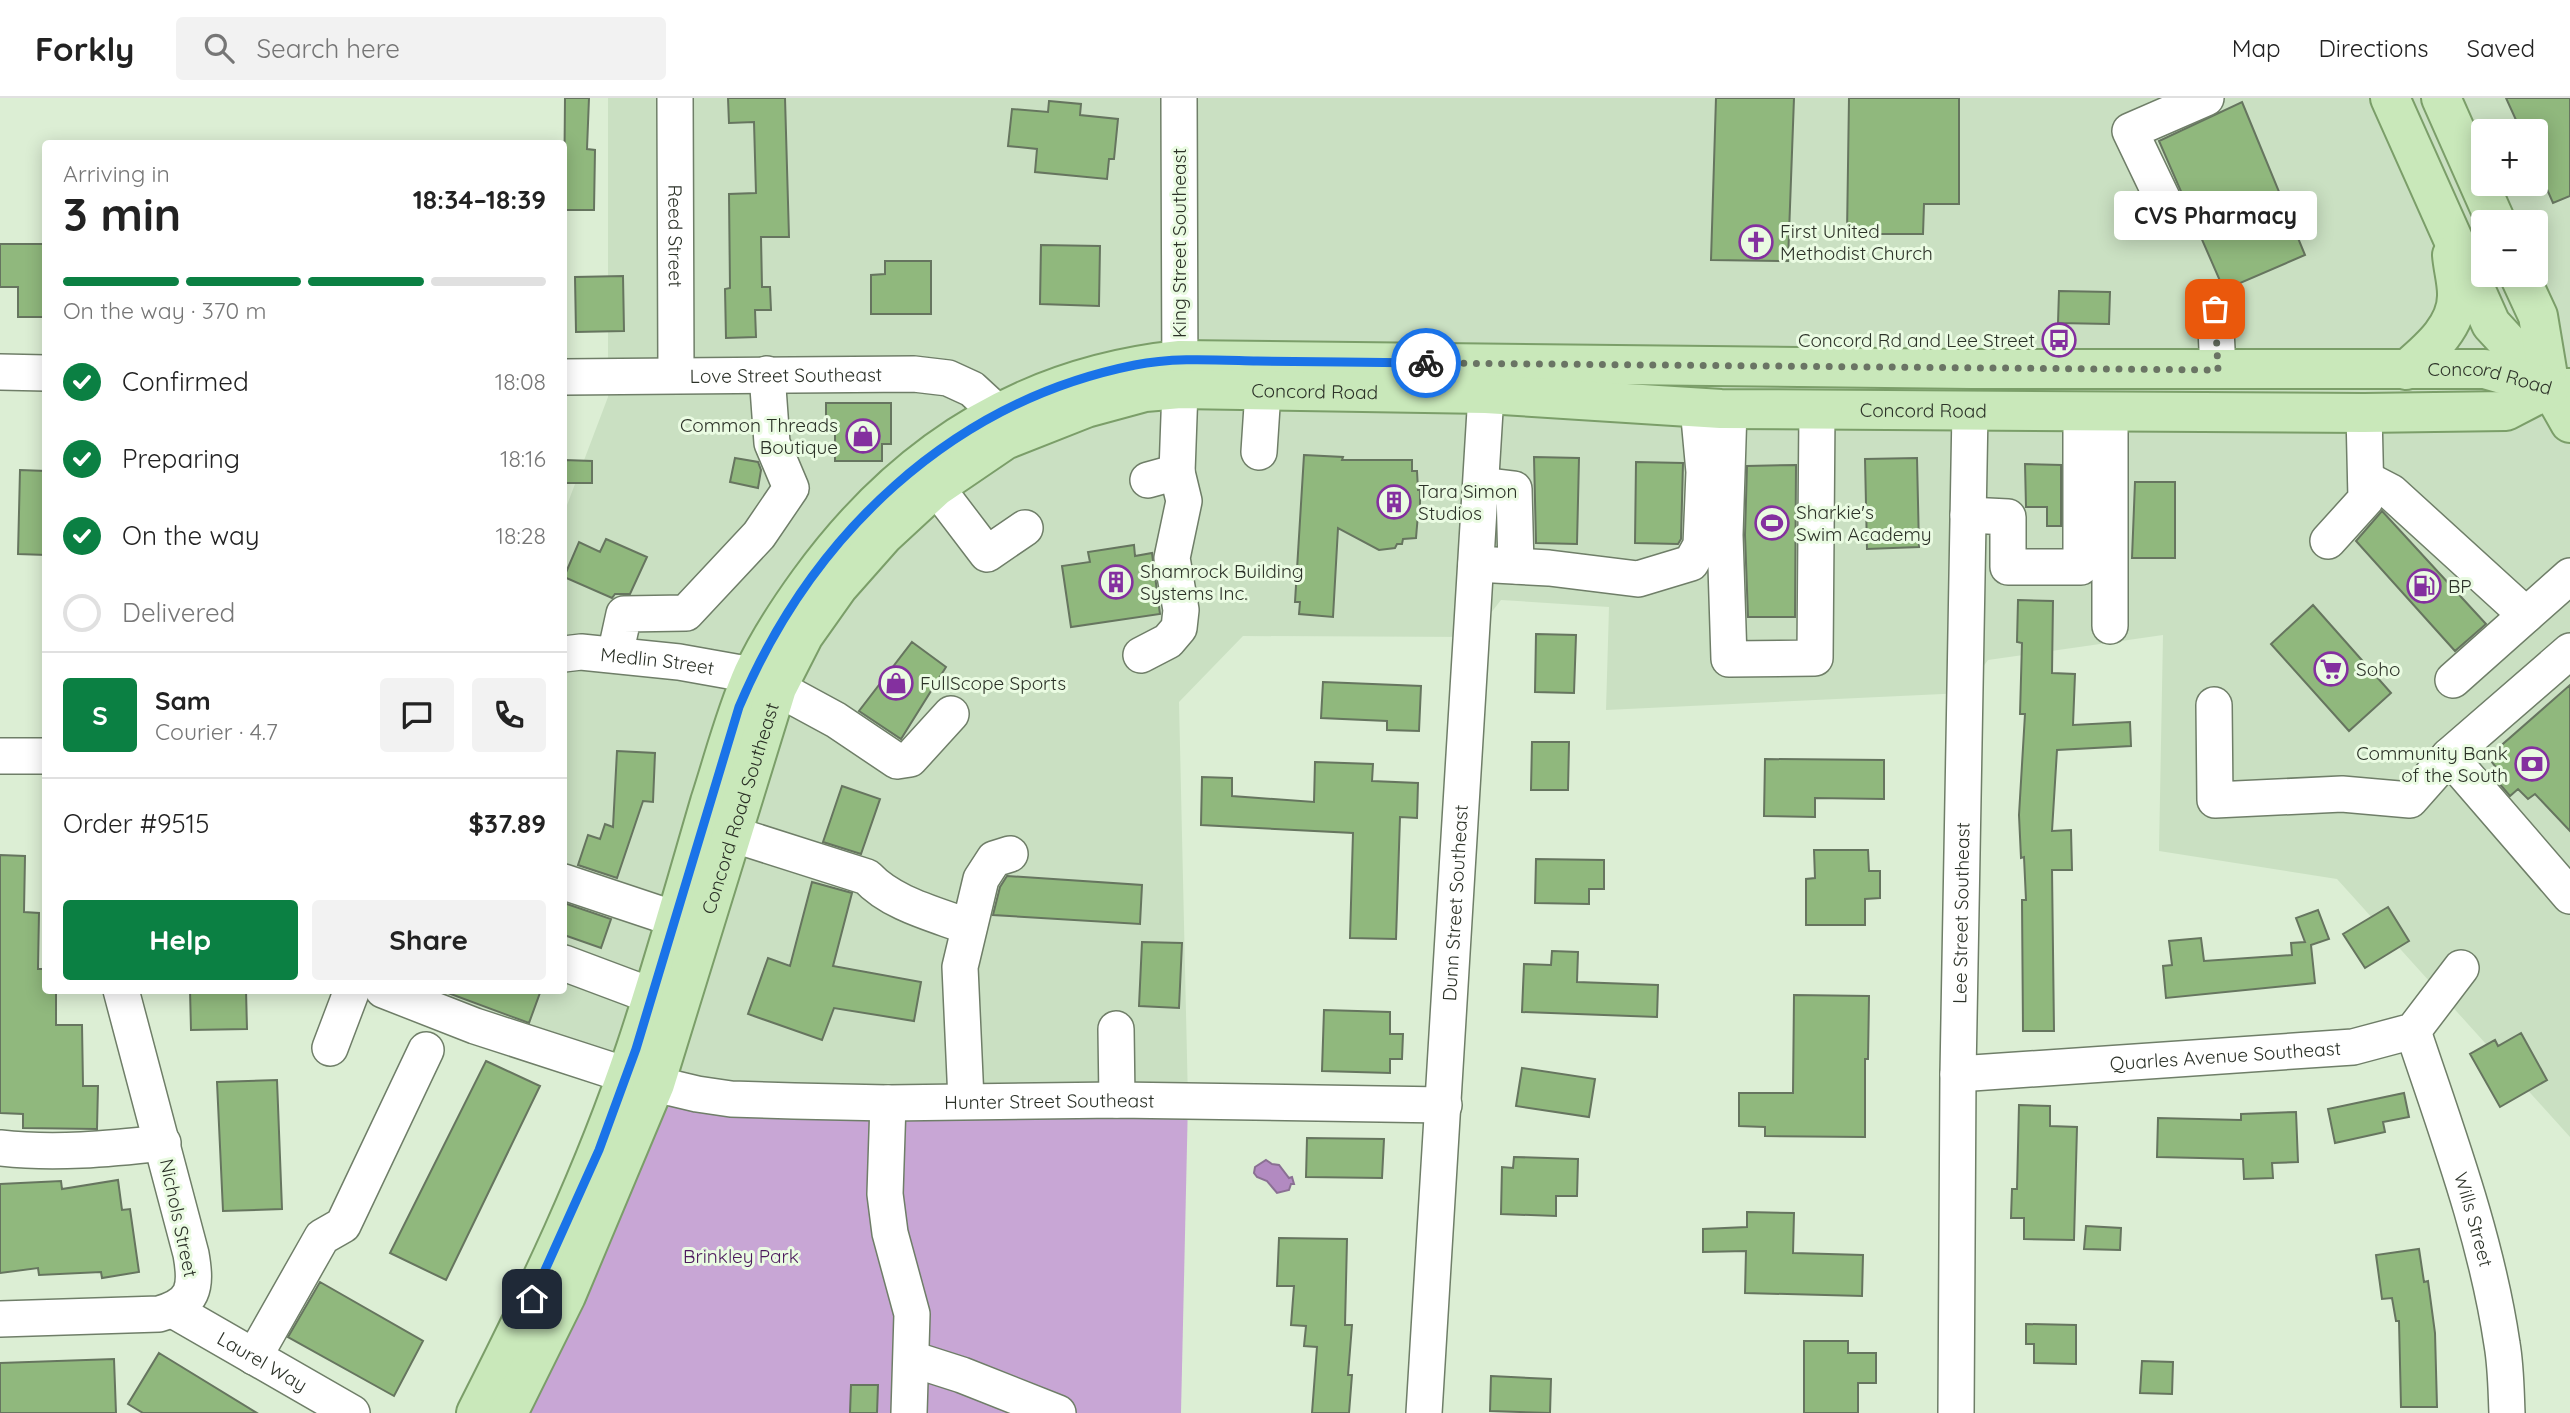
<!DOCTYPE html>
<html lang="en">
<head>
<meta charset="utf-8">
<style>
  :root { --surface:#fff; --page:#f2f2f2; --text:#222; --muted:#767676; --line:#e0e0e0; --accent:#0b8043 }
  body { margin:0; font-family:Quicksand,sans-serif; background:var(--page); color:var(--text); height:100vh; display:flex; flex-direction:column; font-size:26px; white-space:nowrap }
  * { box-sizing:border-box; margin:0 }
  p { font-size:23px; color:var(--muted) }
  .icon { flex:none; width:38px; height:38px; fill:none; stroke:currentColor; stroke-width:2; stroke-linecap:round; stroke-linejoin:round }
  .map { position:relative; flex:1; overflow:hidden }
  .details { position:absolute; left:42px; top:42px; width:525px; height:854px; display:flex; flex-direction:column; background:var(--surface); border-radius:7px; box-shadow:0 4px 18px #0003 }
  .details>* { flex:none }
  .tools { position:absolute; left:2471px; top:21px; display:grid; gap:14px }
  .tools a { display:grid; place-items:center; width:77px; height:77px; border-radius:7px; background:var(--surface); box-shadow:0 4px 18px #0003; font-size:35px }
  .pin { position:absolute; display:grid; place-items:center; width:60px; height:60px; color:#fff; margin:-30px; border-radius:14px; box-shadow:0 4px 10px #0006 }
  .courier { position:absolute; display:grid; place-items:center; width:70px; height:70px; margin:-35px; border:5px solid #1a73e8; border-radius:50%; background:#fff; color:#222; box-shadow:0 2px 9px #0007 }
  .bubble { position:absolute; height:49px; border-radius:7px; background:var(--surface); box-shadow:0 4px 18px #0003; font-size:23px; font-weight:700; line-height:49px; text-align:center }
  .summary em { font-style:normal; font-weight:700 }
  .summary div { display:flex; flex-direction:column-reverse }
  .summary { display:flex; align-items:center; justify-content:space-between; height:119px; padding:0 21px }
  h1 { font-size:46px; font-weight:700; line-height:52px }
  .bar { display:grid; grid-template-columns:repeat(4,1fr); gap:10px 7px; align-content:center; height:84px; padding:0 21px }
  .bar i { height:9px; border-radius:5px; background:var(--line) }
  .bar .current { background:var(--accent) }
  .bar p { grid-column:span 4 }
  .line { display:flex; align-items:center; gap:18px; padding:0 21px; border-top:2px solid var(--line) }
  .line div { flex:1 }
  .round { display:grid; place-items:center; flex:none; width:74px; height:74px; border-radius:7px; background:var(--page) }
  ol { padding:0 21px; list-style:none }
  li { display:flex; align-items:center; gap:21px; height:77px }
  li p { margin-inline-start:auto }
  li .icon { padding:7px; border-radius:50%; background:var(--accent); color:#fff; stroke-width:4 }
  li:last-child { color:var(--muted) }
  li i { width:38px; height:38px; border:4px solid var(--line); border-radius:50% }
  .action { display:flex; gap:14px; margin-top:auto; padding:14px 21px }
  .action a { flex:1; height:80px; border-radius:7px; background:var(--accent); color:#fff; font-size:28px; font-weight:700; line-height:80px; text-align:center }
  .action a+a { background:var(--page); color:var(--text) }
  header { display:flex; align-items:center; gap:42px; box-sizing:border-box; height:98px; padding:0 35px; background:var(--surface); border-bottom:2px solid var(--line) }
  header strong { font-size:33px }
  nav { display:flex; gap:38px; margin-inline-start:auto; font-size:24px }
  .search { width:490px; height:63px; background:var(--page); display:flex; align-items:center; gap:18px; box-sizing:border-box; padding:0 24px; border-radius:7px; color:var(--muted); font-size:26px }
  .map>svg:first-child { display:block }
</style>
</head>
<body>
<header>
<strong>Forkly</strong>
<div class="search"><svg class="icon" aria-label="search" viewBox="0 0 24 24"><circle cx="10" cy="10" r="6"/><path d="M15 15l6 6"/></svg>Search here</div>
<nav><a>Map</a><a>Directions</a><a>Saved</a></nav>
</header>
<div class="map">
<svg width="2570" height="1315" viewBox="0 0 2570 1315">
  <rect width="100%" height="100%" fill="#dceed4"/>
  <path fill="#cae0c2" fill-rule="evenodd" d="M608 0H2570V1039L2337 781 2159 753 2163 537 1988 562 1964 595 1606 612 1609 509 1501 502 1472 539 1243 538 1179 604 1188 1003 485 1315H455L640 982 382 893 564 892V415L608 299ZM2483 33H2536V86H2483ZM2483 124H2536V177H2483Z"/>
  <path fill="#c8a6d5" d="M641 982 1188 1003 1181 1315H480Z"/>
  <path fill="#b28ac1" stroke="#8a7093" stroke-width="2" d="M1266 1062 1272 1066 1279 1067 1289 1080 1292 1079 1294 1086H1291L1289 1092 1277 1095 1267 1083 1257 1079 1254 1075 1255 1069Z"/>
  <path fill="#90b87d" stroke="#66755f" stroke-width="2" d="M565 0H589L587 51 595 52 594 112H564Z
    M728 0H785L789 139H761L762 189H770L771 212H755L756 239 726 240 725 191 730 190 729 96 756 95 754 24 729 25Z
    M1716 0H1794L1788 163 1711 162Z
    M1849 0H1959V106H1924L1923 136H1847Z
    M2506 0H2570V98L2553 105 2536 66V33H2521Z
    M1049 3 1081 6 1080 17 1118 21 1114 61H1109L1107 81 1035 74 1037 51 1008 48 1012 11 1048 14Z
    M2242 4 2305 157 2224 192 2159 43Z
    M0 146H46V219H18V189H0Z
    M1041 147 1100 148 1099 208 1040 206Z
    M885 163H931V216H871V177L885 176Z
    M623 178 624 233 576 234 575 179Z
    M2059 193 2110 194 2109 226 2058 225Z
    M826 305H891V346H882V363H835V330H826Z
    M1304 357 1343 359 1342 362H1412V373H1417L1418 392H1420V416H1418L1416 440 1403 441 1402 446H1397L1395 450 1379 452 1338 430 1333 519 1299 516 1300 504H1295Z
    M1534 359 1579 360 1577 446 1536 445Z
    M735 360 758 364 761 372 758 390 730 384Z
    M1917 360 1919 449 1867 451 1865 361Z
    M564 362 592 363V385H564Z
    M1636 364 1683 365 1681 441 1678 446 1635 445Z
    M2025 366 2061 367V428H2047V409H2026Z
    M1796 367 1795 519H1748L1745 437 1747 368Z
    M20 372 46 373V457L18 456Z
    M2135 384H2175V460H2132Z
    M2382 413 2486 526 2455 553 2356 443Z
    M606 441 647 459 630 496H615L612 500 564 479 579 444 600 454Z
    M1134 447 1135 458 1152 455 1160 516 1071 529 1062 468 1090 464 1088 454Z
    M2018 502 2053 503 2052 575 2075 576 2073 627 2130 624 2131 648 2057 652 2052 733 2071 732 2072 772H2052L2054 933H2023L2022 802H2026L2024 759 2021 760 2019 717 2025 616H2020L2022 545 2017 544Z
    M2313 507 2391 595 2349 633 2271 546Z
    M1536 536 1576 537 1574 595 1535 594Z
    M912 544 946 569 901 641 859 613Z
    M1323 584 1421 588 1419 633 1387 632V623L1321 620Z
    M2570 587V733L2535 696 2528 701 2518 691 2510 698 2492 677 2498 672 2488 659Z
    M1532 644H1569L1568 692H1531Z
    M617 653 655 655 653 704 643 703 617 780 578 767 588 737 600 741 605 726 613 729Z
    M1765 661 1884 662V701L1815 700V719L1764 718Z
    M1315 664 1373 666 1372 683 1418 685 1417 720 1400 719 1396 841 1350 840 1353 735 1201 727 1202 679 1232 680V698L1314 704Z
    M842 688 880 701 861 756 823 744Z
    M1814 752H1868L1869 773H1880V800L1865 801V827H1806V781L1815 780Z
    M0 757 25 758 24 814 39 815 38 871H46V892H56V927H82L83 988H98L97 1031 23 1030V1016L0 1015Z
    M1536 761 1604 762V791H1589V806L1535 805Z
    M1007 778 1142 787 1140 826 993 817 1000 789Z
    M812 784 852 795 833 868 921 884 914 923 834 910 822 942 748 916 768 860 790 868Z
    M564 805 611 821 601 850 564 837Z
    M2388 809 2409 843 2365 870 2343 836Z
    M2318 812 2329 841 2311 847 2315 885 2166 900 2163 868 2172 867 2169 843 2201 840 2204 863 2292 857 2291 845 2305 844 2296 820Z
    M1142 844 1182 845 1179 910 1139 908Z
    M1552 853 1578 854 1577 884 1658 887 1657 919 1522 914 1524 866 1551 867Z
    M190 892H246L247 931 191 932Z
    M440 892H541L529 925Z
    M1794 897 1869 898 1868 961H1865V1039L1765 1038V1029L1739 1028V995H1793Z
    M1324 912 1390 914V936H1403L1402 961H1390V975L1322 973Z
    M2521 935 2547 982 2500 1009 2470 956 2495 942 2498 948Z
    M486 963 540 988 446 1182 390 1155Z
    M1522 970 1595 981 1589 1019 1516 1008Z
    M277 982 282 1111 223 1113 217 984Z
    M2404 995 2409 1019 2383 1024 2385 1034 2335 1045 2328 1011Z
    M2019 1007 2050 1008V1028L2077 1029 2074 1142 2024 1141V1120H2011L2012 1091H2017Z
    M2296 1014 2298 1064 2272 1065 2273 1080 2244 1081 2243 1061 2157 1059 2158 1020 2241 1022V1016Z
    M1307 1040 1384 1041 1382 1080 1306 1079Z
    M1514 1059 1578 1061 1577 1098H1556V1118L1501 1116 1502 1069 1513 1070Z
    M118 1082 122 1112 130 1111 139 1174 102 1180 101 1174 39 1177 38 1170 0 1175V1086L61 1083 62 1091Z
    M1747 1114 1794 1115 1793 1155 1863 1157 1862 1198 1745 1195 1746 1153 1703 1154V1131L1747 1129Z
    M2086 1128 2121 1130 2120 1152 2084 1151Z
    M1279 1140 1347 1141 1345 1227H1352L1348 1277H1352L1349 1315H1312L1317 1249 1304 1248 1306 1228 1291 1227 1294 1188H1277Z
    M2419 1151 2424 1184 2428 1183 2435 1235 2437 1309H2401L2399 1223H2396L2392 1200 2382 1201 2376 1157Z
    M320 1184 423 1243 394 1298 288 1239Z
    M2026 1226 2076 1227V1266L2034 1265V1246H2026Z
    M1804 1243H1848V1255H1876V1285H1858V1315H1804Z
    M159 1255 257 1315H143L128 1306Z
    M114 1261 116 1315H0V1265Z
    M2142 1263 2173 1264 2172 1296 2140 1295Z
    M1491 1278 1551 1281 1550 1315 1490 1313Z
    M851 1287H878L877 1315H850Z"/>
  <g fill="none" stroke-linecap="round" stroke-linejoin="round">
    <defs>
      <g id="minor">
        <path id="s1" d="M675 0 676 277"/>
        <path d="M2165 106 2130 33 2206 0"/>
        <path d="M2215 211 2218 272"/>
        <path d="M0 274 46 275"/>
        <path id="s2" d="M564 279 914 276 948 280 972 291 998 315"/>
        <path d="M1729 311 1725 437 1729 561 1815 560 1817 312"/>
        <path d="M2110 314V528"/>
        <path d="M1259 354 1263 293"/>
        <path d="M2366 381 2391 394 2526 517"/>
        <path d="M1148 382 1177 374 1180 291 1179 0"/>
        <path d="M1481 387 1514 391 1516 468"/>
        <path d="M936 389 987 456 1025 430"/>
        <path d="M1968 417 2008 419V469H2081V313"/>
        <path d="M2328 443 2366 401 2364 315"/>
        <path d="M1476 466 1549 470 1638 481 1691 465 1701 447 1704 374 1698 309"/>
        <path d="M2570 553 2449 658 2570 798"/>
        <path id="s3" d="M564 556 581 554 679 564 752 577"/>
        <path d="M615 557 624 516 686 515 759 437 791 390 772 345 767 276"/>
        <path d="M1141 557 1168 543 1179 530 1181 512 1172 460 1184 403 1177 374"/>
        <path d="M2453 582 2570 478"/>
        <path d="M777 590 836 622 897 663 910 661 951 616"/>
        <path d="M2214 607 2215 702 2342 696 2410 702 2449 658"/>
        <path d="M0 658H46"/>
        <path d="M732 736 867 779C892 806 935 816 969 829"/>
        <path d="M564 784 675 821"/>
        <path d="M564 865 652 898"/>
        <path d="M383 892 475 928 626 977"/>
        <path d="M1116 931 1117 1002"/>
        <path id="s4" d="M2413 933C2447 1035 2486 1138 2502 1246 2506 1269 2506 1292 2507 1315"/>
        <path d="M330 950 352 892"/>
        <path id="s5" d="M1958 976 2353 949 2413 933 2461 870"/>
        <path id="s6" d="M655 986 697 996 731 1001 794 1003 888 1005 1117 1002 1444 1007"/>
        <path d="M966 1002 960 869 981 781 994 761 1010 756"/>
        <path d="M888 1005 885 1096 890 1135 912 1216 909 1315"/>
        <path d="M0 1050C55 1056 108 1051 163 1045"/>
        <path id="s7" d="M173 1212 352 1315"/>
        <path d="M0 1221 159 1216C194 1206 197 1190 191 1156L121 892"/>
        <path d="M254 1259 322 1139 343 1127 426 952"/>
        <path d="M912 1261 962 1277 1058 1315"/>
        <path id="s8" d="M1424 1315 1486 296"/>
        <path id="s9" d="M1956 1315 1958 976 1970 313"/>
      </g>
      <g id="major">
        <path d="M2390 0 2491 226 2550 290 2570 325"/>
        <path d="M2441 0 2496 124"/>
        <path d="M2519 177 2538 218 2550 290"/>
        <path d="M2406 272C2428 253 2458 229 2457 196 2457 183 2453 170 2452 157"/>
        <path id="s10" d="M476 1315C536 1197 594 1076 636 950 663 869 686 786 710 704 724 661 735 617 753 576 768 543 788 513 809 484 901 357 1023 278 1180 262L1971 271H2485L2550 290H2570"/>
        <path id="s11" d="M508 1315 566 1198 655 986 777 590 804 537 838 489 884 437 936 389 1005 342 1086 310 1145 294 1180 291 1486 296 1721 311 2364 315 2506 313 2550 290"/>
      </g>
    </defs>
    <use href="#minor" stroke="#6f7e68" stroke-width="38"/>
    <use href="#major" stroke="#7b9e69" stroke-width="42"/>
    <use href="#minor" stroke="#fff" stroke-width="35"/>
    <use href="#major" stroke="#c9e8ba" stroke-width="38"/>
  </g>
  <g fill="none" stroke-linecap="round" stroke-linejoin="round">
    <path stroke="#6a7464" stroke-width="7" stroke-dasharray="0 12.6" d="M1426 265 2218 272 2215 211"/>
    <path stroke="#1a73e8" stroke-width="9" d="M532 1201 599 1052 636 951 739 609C811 438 950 304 1135 267 1174 259 1217 262 1257 263 1313 264 1370 264 1426 265"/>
  </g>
  <defs>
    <symbol id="church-ring" viewBox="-11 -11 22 22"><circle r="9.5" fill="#eafbe2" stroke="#84309f" stroke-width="1.5"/><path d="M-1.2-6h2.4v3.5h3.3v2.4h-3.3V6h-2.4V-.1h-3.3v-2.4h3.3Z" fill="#84309f"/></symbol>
    <symbol id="bus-ring" viewBox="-11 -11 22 22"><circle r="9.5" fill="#eafbe2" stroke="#84309f" stroke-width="1.5"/><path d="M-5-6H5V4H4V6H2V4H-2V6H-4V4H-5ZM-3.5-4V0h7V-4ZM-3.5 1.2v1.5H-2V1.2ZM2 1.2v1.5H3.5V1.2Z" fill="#84309f"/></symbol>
    <symbol id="shop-ring" viewBox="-11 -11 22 22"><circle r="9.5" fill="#eafbe2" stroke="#84309f" stroke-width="1.5"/><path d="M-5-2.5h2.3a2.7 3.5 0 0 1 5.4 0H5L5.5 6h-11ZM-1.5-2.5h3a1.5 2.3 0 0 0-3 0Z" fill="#84309f"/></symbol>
    <symbol id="building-ring" viewBox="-11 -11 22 22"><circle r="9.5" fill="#eafbe2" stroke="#84309f" stroke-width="1.5"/><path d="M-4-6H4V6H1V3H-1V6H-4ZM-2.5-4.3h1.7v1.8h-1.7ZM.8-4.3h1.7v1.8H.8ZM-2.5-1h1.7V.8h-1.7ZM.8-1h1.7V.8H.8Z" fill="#84309f"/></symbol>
    <symbol id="stadium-ring" viewBox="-11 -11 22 22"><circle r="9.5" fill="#eafbe2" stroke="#84309f" stroke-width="1.5"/><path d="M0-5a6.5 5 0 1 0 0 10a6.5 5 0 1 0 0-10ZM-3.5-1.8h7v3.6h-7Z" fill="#84309f"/></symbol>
    <symbol id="fuel-ring" viewBox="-11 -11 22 22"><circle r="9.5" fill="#eafbe2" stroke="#84309f" stroke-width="1.5"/><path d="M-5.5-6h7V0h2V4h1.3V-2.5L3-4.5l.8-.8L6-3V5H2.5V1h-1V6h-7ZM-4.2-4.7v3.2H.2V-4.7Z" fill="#84309f"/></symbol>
    <symbol id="supermarket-ring" viewBox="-11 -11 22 22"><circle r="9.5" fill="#eafbe2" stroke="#84309f" stroke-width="1.5"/><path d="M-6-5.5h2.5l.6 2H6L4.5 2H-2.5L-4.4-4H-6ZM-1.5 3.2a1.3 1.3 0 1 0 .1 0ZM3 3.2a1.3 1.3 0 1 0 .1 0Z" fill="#84309f"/></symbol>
    <symbol id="bank-ring" viewBox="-11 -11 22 22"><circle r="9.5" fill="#eafbe2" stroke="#84309f" stroke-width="1.5"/><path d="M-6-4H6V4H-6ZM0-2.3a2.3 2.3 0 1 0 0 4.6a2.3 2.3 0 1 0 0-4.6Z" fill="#84309f"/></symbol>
  </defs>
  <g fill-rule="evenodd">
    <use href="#church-ring" x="1737" y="125" width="38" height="38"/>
    <use href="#bus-ring" x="2040" y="223" width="38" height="38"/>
    <use href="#shop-ring" x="844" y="319" width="38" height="38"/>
    <use href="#building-ring" x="1375" y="385" width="38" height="38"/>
    <use href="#stadium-ring" x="1753" y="406" width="38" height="38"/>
    <use href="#building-ring" x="1097" y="465" width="38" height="38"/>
    <use href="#fuel-ring" x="2405" y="469" width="38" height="38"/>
    <use href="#supermarket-ring" x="2312" y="552" width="38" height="38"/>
    <use href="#shop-ring" x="877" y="566" width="38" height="38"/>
    <use href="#bank-ring" x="2513" y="647" width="38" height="38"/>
  </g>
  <g text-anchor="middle" stroke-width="6" stroke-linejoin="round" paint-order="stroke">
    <g font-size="19" fill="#2c3228" stroke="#eafbe2" text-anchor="start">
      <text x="1780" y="140">First United<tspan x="1780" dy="22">Methodist Church</tspan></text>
      <text x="2035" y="249" text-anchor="end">Concord Rd and Lee Street</text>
      <text x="838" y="334" text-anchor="end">Common Threads<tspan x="838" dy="22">Boutique</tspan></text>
      <text x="1418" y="400">Tara Simon<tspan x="1418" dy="22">Studios</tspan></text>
      <text x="1796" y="421">Sharkie's<tspan x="1796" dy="22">Swim Academy</tspan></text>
      <text x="1140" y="480">Shamrock Building<tspan x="1140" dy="22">Systems Inc.</tspan></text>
      <text x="2448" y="495">BP</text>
      <text x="2356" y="578">Soho</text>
      <text x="920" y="592">FullScope Sports</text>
      <text x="2508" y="662" text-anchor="end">Community Bank<tspan x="2508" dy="22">of the South</tspan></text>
    </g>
    <g font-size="19" fill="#2c3228" stroke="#eafbe2">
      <text dy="7" stroke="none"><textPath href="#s1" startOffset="138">Reed Street</textPath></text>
      <text transform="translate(1179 145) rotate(-90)" y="7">King Street Southeast</text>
      <text dy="7" stroke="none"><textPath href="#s2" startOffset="222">Love Street Southeast</textPath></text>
      <text dy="7" stroke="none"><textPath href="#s10" startOffset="2656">Concord Road</textPath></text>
      <text dy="7" stroke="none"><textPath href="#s11" startOffset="1435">Concord Road</textPath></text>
      <text dy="7" stroke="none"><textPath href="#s11" startOffset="2044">Concord Road</textPath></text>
      <text dy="7" stroke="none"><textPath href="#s3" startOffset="94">Medlin Street</textPath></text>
      <text dy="7" stroke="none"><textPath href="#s11" startOffset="649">Concord Road Southeast</textPath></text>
      <text dy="7" stroke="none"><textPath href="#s8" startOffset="511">Dunn Street Southeast</textPath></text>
      <text dy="7" stroke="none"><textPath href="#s9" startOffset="500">Lee Street Southeast</textPath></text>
      <text dy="7" stroke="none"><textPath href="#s5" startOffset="268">Quarles Avenue Southeast</textPath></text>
      <text dy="7" stroke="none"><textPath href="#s6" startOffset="396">Hunter Street Southeast</textPath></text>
      <text transform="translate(179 1120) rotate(78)" y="7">Nichols Street</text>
      <text dy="7" stroke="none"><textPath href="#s4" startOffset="198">Wills Street</textPath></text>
      <text dy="7" stroke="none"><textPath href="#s7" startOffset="103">Laurel Way</textPath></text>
    </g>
    <g font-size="19" fill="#4c195d" stroke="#eafbe2">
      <text x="741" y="1165">Brinkley Park</text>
    </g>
  </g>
</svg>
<div class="tools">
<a>+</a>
<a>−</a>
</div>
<div class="pin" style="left:2215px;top:211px;background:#ea580c"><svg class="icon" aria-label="bag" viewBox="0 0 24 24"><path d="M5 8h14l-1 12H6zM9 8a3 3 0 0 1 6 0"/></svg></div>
<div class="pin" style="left:532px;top:1201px;background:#1f2937"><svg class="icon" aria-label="home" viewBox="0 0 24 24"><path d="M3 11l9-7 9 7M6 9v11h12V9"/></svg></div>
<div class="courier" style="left:1426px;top:265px"><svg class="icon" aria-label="bike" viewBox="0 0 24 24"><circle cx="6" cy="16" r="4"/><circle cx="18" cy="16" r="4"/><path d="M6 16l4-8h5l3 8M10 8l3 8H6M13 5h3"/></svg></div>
<div class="bubble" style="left:2114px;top:93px;width:203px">CVS Pharmacy</div>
<section class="details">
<div class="summary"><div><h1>3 min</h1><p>Arriving in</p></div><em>18:34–18:39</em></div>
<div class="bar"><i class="current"></i><i class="current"></i><i class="current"></i><i></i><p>On the way · 370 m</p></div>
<ol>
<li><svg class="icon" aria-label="check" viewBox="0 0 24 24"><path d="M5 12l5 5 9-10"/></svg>Confirmed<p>18:08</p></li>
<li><svg class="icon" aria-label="check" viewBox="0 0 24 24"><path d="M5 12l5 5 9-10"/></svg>Preparing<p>18:16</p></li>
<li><svg class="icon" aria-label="check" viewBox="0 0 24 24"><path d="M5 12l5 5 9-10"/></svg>On the way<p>18:28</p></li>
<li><i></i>Delivered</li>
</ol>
<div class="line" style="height:126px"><b class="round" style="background:var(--accent);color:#fff">S</b><div><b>Sam</b><p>Courier · 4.7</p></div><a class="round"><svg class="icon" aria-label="chat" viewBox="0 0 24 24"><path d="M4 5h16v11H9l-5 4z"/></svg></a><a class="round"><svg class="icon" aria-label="phone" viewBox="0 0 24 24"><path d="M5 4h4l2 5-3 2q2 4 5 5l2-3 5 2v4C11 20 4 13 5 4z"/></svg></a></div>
<div class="line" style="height:91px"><div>Order #9515</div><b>$37.89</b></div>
<div class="action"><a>Help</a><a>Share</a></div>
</section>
</div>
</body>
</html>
